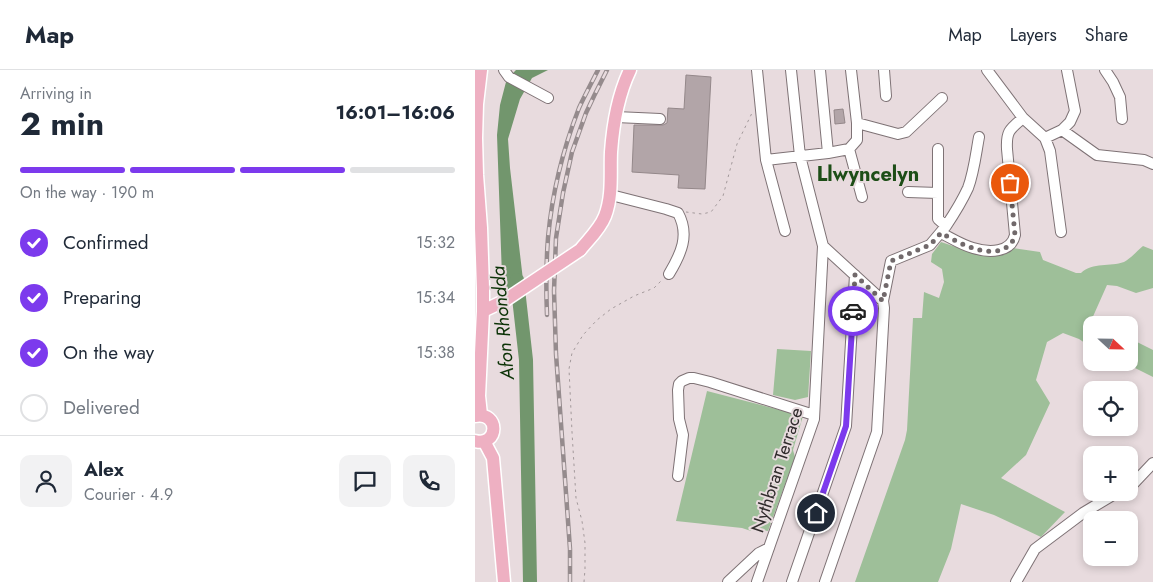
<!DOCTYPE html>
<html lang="en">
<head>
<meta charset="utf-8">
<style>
  :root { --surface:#fff; --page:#f2f2f3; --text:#1f2937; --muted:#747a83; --line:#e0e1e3; --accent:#7c3aed }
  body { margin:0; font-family:Jost,sans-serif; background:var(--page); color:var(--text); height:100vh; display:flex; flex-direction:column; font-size:19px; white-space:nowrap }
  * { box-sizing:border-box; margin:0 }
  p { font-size:16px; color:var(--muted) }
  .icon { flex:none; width:28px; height:28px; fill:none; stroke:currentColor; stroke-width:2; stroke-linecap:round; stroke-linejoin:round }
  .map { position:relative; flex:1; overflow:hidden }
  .details { display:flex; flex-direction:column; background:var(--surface); width:475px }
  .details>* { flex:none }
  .needle { width:32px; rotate:112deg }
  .buttons { position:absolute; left:608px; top:246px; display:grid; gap:10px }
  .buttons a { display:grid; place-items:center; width:55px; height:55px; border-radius:10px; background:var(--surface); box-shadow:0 2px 8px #0003; font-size:25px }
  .pin { position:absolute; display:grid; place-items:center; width:42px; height:42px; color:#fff; margin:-21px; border:2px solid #fff; border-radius:50%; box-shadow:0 1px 5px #0007 }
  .courier { position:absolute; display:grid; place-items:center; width:50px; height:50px; margin:-25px; border:4px solid #7c3aed; border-radius:50%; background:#fff; color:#222; box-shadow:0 1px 6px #0007 }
  .summary em { font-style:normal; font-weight:700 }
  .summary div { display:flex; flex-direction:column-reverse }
  .summary { display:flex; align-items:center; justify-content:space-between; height:85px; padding:0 20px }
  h1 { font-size:32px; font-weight:700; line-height:38px }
  .bar { display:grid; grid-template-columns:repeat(4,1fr); gap:8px 5px; align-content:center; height:60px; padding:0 20px }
  .bar i { height:6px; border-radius:4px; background:var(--line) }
  .bar .on { background:var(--accent) }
  .bar p { grid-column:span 4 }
  .line { display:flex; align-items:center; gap:12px; padding:0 20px; border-top:1px solid var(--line) }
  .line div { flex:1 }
  .round { display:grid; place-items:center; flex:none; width:52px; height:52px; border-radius:10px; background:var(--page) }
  ol { padding:0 20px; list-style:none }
  li { display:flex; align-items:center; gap:15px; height:55px }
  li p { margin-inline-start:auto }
  li .icon { padding:5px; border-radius:50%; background:var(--accent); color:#fff; stroke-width:4 }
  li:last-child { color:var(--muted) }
  li i { width:28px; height:28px; border:2px solid var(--line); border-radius:50% }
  header { display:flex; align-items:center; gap:30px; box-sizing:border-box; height:70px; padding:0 25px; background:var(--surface); border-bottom:1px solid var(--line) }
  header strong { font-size:24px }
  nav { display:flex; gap:28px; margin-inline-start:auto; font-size:18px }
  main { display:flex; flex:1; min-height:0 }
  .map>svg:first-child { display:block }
</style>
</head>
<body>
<header>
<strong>Map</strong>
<nav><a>Map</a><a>Layers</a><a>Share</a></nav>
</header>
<main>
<section class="details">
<div class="summary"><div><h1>2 min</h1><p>Arriving in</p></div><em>16:01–16:06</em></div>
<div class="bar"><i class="on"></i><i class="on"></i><i class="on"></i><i></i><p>On the way · 190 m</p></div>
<ol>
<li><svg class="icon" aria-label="check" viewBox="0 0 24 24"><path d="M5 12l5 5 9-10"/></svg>Confirmed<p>15:32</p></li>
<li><svg class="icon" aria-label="check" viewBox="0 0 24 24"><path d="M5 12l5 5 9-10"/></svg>Preparing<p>15:34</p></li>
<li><svg class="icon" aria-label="check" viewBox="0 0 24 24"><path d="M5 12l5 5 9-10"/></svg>On the way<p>15:38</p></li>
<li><i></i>Delivered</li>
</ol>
<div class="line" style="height:90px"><a class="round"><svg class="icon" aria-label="person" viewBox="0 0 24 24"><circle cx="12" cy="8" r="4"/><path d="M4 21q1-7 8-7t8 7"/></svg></a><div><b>Alex</b><p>Courier · 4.9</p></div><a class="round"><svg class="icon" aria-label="chat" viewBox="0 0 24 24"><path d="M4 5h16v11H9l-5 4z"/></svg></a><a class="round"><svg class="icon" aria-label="phone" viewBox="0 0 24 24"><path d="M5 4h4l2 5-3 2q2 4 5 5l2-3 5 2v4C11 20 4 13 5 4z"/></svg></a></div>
</section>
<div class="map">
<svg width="678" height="512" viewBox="0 0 678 512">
  <rect width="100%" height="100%" fill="#e8dbde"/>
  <path fill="#9ebf99" d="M466 172 496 182 516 186 533 183 537 178 565 182 568 190 601 203H606C618 192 635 197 649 192 655 189 662 181 668 176L678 180V218L661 223 642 216 632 215 616 251 625 255H616V277L604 269 588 263 572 272 561 310 575 333 551 385 526 408 590 442 566 467 519 445 486 434 476 479 463 512H380L430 370 432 360 438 248H447L449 222 464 228 469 212 467 199 456 192 457 184Z
    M654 268 678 280V307L650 293 654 292Z
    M302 279 336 281 333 327 320 330 298 325Z
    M232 321 328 346 318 380 320 387 293 461 276 459V461L267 458 201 451Z"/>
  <path fill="#72966d" d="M41 0H73L57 8 45 29 33 69 35 98 48 210 29 222 27 207 22 65 25 35 31 12 36 5Z"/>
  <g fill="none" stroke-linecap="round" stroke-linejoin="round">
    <path stroke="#72966d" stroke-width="14" d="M42 210 51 290 55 512"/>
  </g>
  <path fill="#b2a5a8" stroke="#94888a" d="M211 5 236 7 230 119 203 118 204 105 157 102 159 55H188L192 53 193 38 209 39Z
    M368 39 370 53 360 54 359 40Z"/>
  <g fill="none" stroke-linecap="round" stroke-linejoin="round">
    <defs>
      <path id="minor" d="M29 0 34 7 73 28
        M282 0 291 90 310 161
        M345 0 353 83
        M409 0 411 26
        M512 0 548 48 570 68 575 81 586 162
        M630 0 638 12 645 27 647 49
        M141 47 185 49
        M382 53 423 64 431 62 467 28
        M587 60 622 85 669 90 678 94
        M570 68 587 60 595 52 600 41 592 0
        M374 79 387 127
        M291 90 353 83 374 79 382 70V53L376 0
        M433 122 463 123
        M136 125 191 139 203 143C215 165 206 184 194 204
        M471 156C479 144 487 131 493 118 499 102 501 83 504 67
        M466 163C476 168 487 175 498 178 514 183 536 183 540 165L532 79C531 61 535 59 548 48
        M348 176 408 231
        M203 406 208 365 204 349 203 320 204 314 207 311 214 308H219L235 312 339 345
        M654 416 659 413 678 393
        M253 512 284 483 294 478
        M282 512 339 349 348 176 325 86 316 0
        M317 512 371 356 380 205
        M350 512 402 362 409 238 408 231 416 191 455 175 471 156 463 149V79
        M541 512 560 479 608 443 643 422"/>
      <path id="major" d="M6 0 2 34 1 68 2 105 6 158 8 218V241L4 326 6 345
        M105 180C114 169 125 159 130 146 138 125 135 103 136 82 138 54 143 25 155 0
        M8 241 29 231
        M0 346C25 341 24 377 0 371
        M9 371 18 388 29 512"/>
    </defs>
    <use href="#minor" stroke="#7e7275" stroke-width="12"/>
    <use href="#major" stroke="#fff" stroke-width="15"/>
    <path stroke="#a3999b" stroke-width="1" stroke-dasharray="2.5 4" stroke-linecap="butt" d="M211 142 227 144 236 142 248 126 262 74 277 43
      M109 512 110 499V473L107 451 101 428 97 362 94 299 97 283 108 265 122 250 136 239 159 226 179 218 187 210"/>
    <use href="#minor" stroke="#fff" stroke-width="10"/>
    <use href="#major" stroke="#eeb0c2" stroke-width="12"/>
    <defs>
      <path id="rail" d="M72 245C71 220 71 194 73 168 77 124 88 79 104 38 110 25 117 12 123 0
        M95 512V479L81 284 79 221 81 168 88 123 97 82 111 43 119 26 132 0"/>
    </defs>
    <use href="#rail" stroke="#958b8d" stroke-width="4.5"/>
    <use href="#rail" stroke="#e8dbde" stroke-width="2.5" stroke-dasharray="8" stroke-linecap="butt"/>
    <defs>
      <path id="major-bridge" d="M29 231 105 180"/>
    </defs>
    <use href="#major-bridge" stroke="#fff" stroke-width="15" stroke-linecap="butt"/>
    <use href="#major-bridge" stroke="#eeb0c2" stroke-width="12"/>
  </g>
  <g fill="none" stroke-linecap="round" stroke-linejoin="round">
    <path stroke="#71696b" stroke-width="5" stroke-dasharray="0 9" d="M378 241 380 205 408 231 416 191 455 175 466 163C476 168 487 175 498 178 514 184 536 183 540 165L535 113"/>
    <path stroke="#7c3aed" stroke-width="6" d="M341 443 371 356 378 241"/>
  </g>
  <g text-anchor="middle" stroke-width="4" stroke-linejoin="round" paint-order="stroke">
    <g font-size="18" fill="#312c2d" stroke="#e8dbde">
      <text transform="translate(302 400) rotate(-72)" y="6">Nythbran Terrace</text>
    </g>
    <g font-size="19" font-style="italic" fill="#0c3307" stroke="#e8dbde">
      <text transform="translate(27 253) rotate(-95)" y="7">Afon Rhondda</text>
    </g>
    <g font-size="20" font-weight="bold" fill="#1d4e17" stroke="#e8dbde">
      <text x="393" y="111">Llwyncelyn</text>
    </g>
  </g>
</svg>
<div class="buttons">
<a><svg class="needle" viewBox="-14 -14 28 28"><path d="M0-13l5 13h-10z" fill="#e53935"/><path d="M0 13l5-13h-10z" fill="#747a83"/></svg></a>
<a><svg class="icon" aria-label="locate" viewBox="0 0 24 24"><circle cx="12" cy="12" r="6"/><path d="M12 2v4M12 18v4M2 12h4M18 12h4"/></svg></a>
<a>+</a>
<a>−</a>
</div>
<div class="pin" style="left:535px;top:113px;background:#ea580c"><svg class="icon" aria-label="bag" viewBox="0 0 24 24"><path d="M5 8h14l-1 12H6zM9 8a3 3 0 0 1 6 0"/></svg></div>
<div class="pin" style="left:341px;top:443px;background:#1f2937"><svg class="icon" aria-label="home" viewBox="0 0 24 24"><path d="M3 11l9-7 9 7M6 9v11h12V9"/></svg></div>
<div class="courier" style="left:378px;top:241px"><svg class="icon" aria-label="car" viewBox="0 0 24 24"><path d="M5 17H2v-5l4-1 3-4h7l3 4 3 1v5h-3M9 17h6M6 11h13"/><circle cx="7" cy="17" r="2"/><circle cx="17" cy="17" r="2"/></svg></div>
</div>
</main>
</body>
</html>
